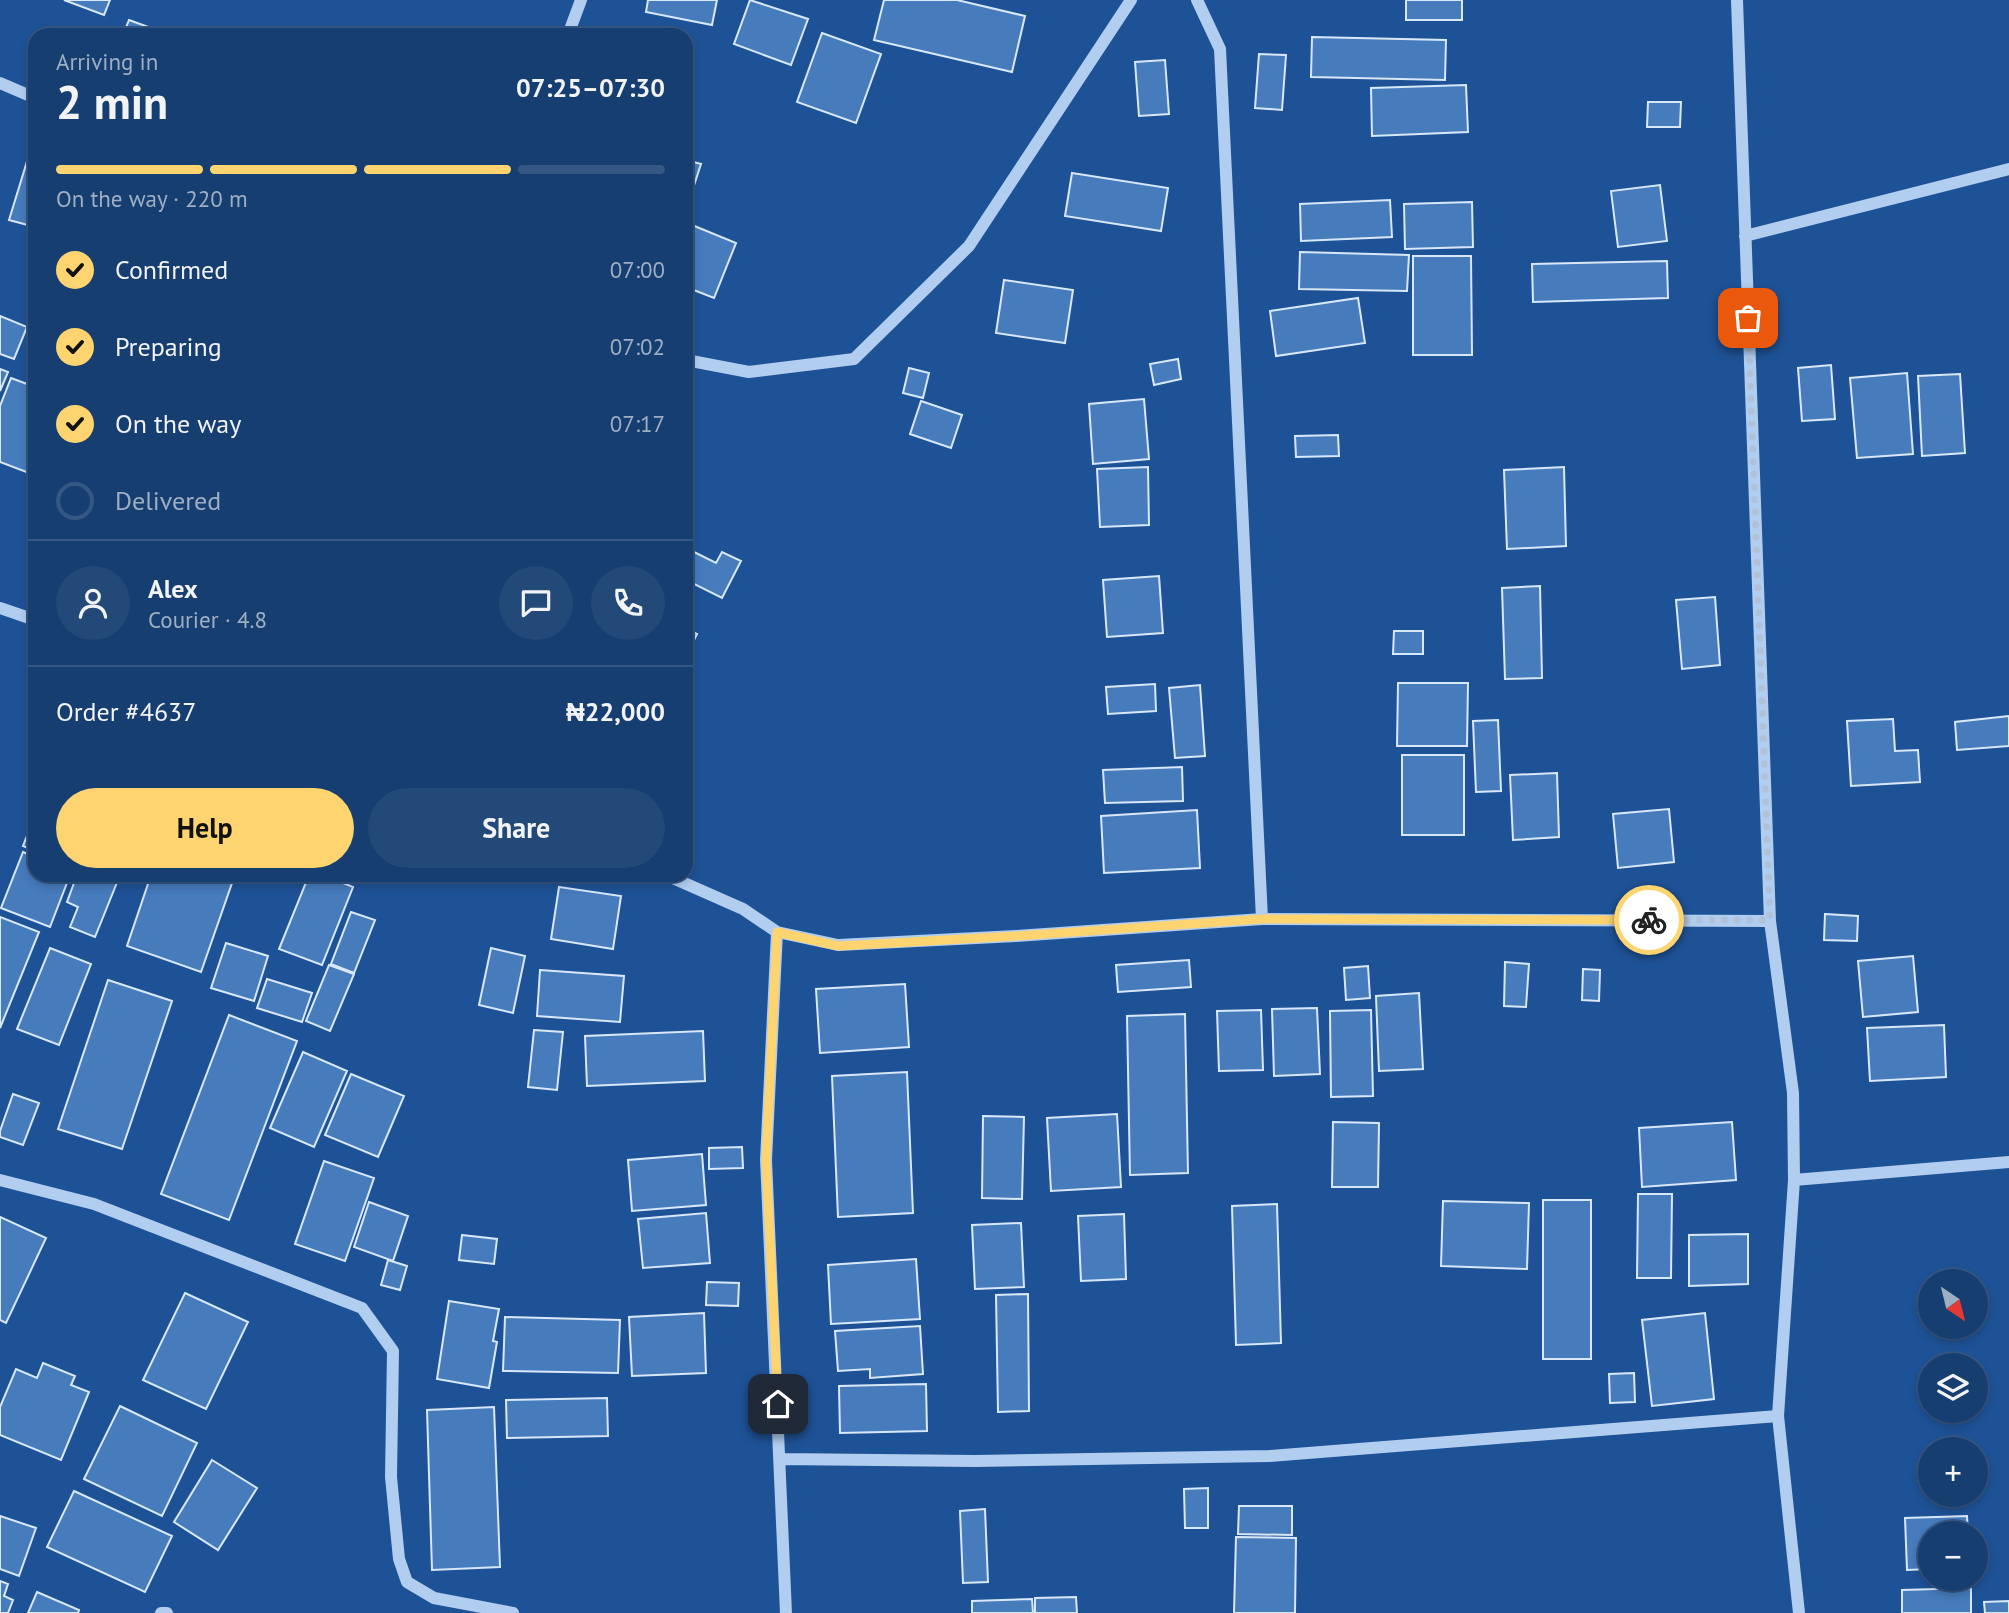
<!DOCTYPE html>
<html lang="en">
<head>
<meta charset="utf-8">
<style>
  :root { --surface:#163e70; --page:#234978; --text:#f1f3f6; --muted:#9eaec3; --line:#355783; --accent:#fed471 }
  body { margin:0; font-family:"PT Sans",sans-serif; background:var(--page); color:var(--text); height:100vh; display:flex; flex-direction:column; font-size:26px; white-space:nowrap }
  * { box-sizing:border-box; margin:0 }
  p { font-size:23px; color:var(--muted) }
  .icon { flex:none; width:38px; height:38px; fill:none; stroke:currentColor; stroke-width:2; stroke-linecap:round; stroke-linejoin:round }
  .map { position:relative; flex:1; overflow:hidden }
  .details { position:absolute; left:28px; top:28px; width:665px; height:854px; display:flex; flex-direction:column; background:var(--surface); border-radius:21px; box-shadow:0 4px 10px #0003,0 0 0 2px var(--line) }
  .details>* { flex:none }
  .needle { width:46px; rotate:145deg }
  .buttons { position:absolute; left:1918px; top:1269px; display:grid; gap:14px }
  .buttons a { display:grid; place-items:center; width:70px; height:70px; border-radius:50%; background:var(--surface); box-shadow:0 4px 10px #0003,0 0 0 2px var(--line); font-size:35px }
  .pin { position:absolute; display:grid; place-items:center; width:60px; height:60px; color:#fff; margin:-30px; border-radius:14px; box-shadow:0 4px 10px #0006 }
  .courier { position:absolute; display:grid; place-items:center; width:70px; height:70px; margin:-35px; border:5px solid #fed471; border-radius:50%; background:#fff; color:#222; box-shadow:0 2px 9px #0007 }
  .headline em { font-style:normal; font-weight:700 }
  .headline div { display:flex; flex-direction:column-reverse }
  .headline { display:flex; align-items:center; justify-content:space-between; height:119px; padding:0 28px }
  h1 { font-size:46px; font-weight:700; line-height:52px }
  .bar { display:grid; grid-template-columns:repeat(4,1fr); gap:10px 7px; align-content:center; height:84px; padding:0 28px }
  .bar i { height:9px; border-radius:5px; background:var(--line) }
  .bar .selected { background:var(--accent) }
  .bar p { grid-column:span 4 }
  .line { display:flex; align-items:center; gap:18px; padding:0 28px; border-top:2px solid var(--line) }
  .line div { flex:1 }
  .round { display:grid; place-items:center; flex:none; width:74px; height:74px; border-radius:37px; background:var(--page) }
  ol { padding:0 28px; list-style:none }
  li { display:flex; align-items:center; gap:21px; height:77px }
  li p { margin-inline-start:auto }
  li .icon { padding:7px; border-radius:50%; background:var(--accent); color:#111; stroke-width:4 }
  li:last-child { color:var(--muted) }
  li i { width:38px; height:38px; border:4px solid var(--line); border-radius:50% }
  .cta { display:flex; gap:14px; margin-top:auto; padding:14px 28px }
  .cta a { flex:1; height:80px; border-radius:42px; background:var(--accent); color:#111; font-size:28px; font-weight:700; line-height:80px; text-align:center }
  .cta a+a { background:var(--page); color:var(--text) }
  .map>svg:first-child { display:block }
</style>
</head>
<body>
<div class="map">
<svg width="2009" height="1613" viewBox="0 0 2009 1613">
  <rect width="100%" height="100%" fill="#1e5296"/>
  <path fill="#467bbc" stroke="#d8e8fb" stroke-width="2" d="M64 0H110L104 15Z
    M648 0H717L712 25 646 12Z
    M750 0 808 19 791 65 734 44Z
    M884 0H957L1025 16 1012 72 874 40Z
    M1406 0H1462V20H1406Z
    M129 20 154 29 151 35H123Z
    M822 33 881 54 856 123 797 102Z
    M1312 37 1446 40 1445 80 1311 77Z
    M1259 54 1286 55 1282 110 1255 108Z
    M1165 60 1169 114 1139 116 1135 62Z
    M1466 85 1468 132 1372 136 1371 88Z
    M1648 102H1681L1680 127H1647Z
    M32 145 35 146V227L9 220Z
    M686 160 701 164 686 210Z
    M1072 173 1168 188 1161 231 1065 216Z
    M1660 185 1667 241 1618 247 1611 191Z
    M1390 200 1392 237 1301 241 1300 204Z
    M1472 202 1473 247 1405 249 1404 204Z
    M692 225 736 243 714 298 686 287V240Z
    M1300 252 1409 255 1407 291 1299 289Z
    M1413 256H1471L1472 355H1413Z
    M1667 261 1668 298 1533 302 1532 264Z
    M1004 280 1073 290 1065 343 996 333Z
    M1358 298 1365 343 1276 356 1270 311Z
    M0 316 27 327 14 359 0 354Z
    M1178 359 1181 379 1154 385 1150 364Z
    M1831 365 1835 419 1802 421 1798 368Z
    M909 368 929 373 923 398 903 393Z
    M0 369 8 372 0 391Z
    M1907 373 1913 454 1857 458 1850 378Z
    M1960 374 1965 453 1922 456 1918 376Z
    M11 378 35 387V457L29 473 0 462V406Z
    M1144 399 1149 459 1093 464 1089 404Z
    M921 401 962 415 951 448 910 434Z
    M1338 435 1339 456 1296 457 1295 436Z
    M1148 467 1149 525 1100 527 1097 469Z
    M1564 467 1566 546 1507 549 1504 470Z
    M686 548 716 563 722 552 741 561 722 598 686 580Z
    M1159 576 1163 633 1107 637 1103 580Z
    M1540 586 1542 678 1505 679 1502 588Z
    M1715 597 1720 665 1682 669 1676 600Z
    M686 629 697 634 686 656Z
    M1394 631H1423V654H1393Z
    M1398 683H1468L1467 746H1397Z
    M1155 684 1156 711 1108 714 1106 687Z
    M1200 685 1205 756 1175 758 1169 688Z
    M2009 716V746L1957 750 1955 722Z
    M1893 719 1895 751 1918 750 1920 782 1851 786 1847 721Z
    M1498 720 1501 791 1476 792 1473 721Z
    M1402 755H1464V835H1402Z
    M1182 767 1183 801 1105 803 1103 770Z
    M1557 773 1559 837 1513 840 1510 775Z
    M1669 809 1674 862 1618 868 1613 814Z
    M1197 810 1200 868 1104 873 1101 816Z
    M35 815V851L23 846Z
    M23 852 35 857V875H70L50 927 1 908Z
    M77 875H120L95 937 70 927 78 907 67 902Z
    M151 875H209L232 883 201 972 127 946Z
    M216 875H240L237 882Z
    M309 875H324L353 887 322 965 279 949Z
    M559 887 621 896 613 949 551 939Z
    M351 912 375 920 354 973 331 964Z
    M1825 914 1858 916 1857 941 1824 940Z
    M0 917 39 932 0 1028Z
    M226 943 268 956 254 1001 211 988Z
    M50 948 91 964 59 1045 17 1029Z
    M491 948 525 956 513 1013 479 1005Z
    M1913 956 1918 1012 1863 1017 1858 961Z
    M1189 960 1191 987 1118 992 1116 965Z
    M1505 962 1529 964 1526 1007 1504 1006Z
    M329 965 354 974 330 1031 306 1021Z
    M1368 966 1370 998 1346 1000 1344 968Z
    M1583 969 1600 970 1599 1001 1582 1000Z
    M540 970 624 976 620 1022 537 1016Z
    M267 979 312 993 302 1022 257 1008Z
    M108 980 172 1001 122 1149 58 1129Z
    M905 984 909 1047 820 1053 816 989Z
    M1419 993 1423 1069 1379 1071 1376 996Z
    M1317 1008 1320 1074 1274 1076 1272 1009Z
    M1261 1010 1263 1070 1219 1071 1217 1011Z
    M1371 1010 1373 1096 1331 1097 1330 1011Z
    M1185 1014 1188 1173 1130 1175 1127 1016Z
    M229 1015 297 1041 229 1220 161 1194Z
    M1944 1025 1946 1077 1870 1081 1867 1028Z
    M534 1030 563 1032 557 1090 528 1087Z
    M703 1031 705 1081 587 1086 585 1036Z
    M303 1052 347 1071 314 1147 270 1128Z
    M907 1072 913 1213 838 1217 832 1076Z
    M351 1074 404 1096 378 1157 325 1135Z
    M13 1094 39 1103 23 1145 0 1137V1131Z
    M1117 1114 1121 1187 1051 1191 1047 1118Z
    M983 1116 1024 1117 1022 1199 982 1198Z
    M1333 1122 1379 1123 1378 1187H1332Z
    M1732 1122 1736 1180 1642 1187 1639 1128Z
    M742 1147 743 1168 709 1169V1148Z
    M702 1154 706 1205 632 1211 628 1160Z
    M324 1161 374 1178 345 1261 295 1244Z
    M1638 1194H1672L1671 1278H1637Z
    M1543 1200H1591V1359H1543Z
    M1443 1201 1529 1203 1527 1269 1441 1266Z
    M369 1202 408 1216 393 1261 354 1247Z
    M1277 1204 1281 1343 1236 1345 1232 1206Z
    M706 1213 710 1263 643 1268 638 1219Z
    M1124 1214 1126 1279 1081 1281 1078 1216Z
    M0 1217 46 1238 6 1323 0 1320Z
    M1021 1223 1024 1287 975 1289 972 1225Z
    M1748 1234V1284L1689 1286V1235Z
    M462 1235 497 1239 494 1264 459 1260Z
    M916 1259 920 1319 831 1324 828 1265Z
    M388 1260 407 1266 400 1290 381 1285Z
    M707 1282 739 1283 738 1306 706 1305Z
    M185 1293 248 1322 206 1409 143 1380Z
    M1028 1294 1029 1411 998 1412 996 1295Z
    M449 1301 499 1309 493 1341 497 1342 489 1388 437 1379Z
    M704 1313 706 1373 632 1376 629 1317Z
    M1705 1313 1714 1399 1652 1406 1642 1320Z
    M505 1317 620 1320 618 1373 503 1371Z
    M920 1326 923 1374 870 1378V1369L838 1371 835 1331Z
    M43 1363 75 1376 71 1385 89 1392 61 1460 0 1435V1407L16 1369 37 1378Z
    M1634 1373 1635 1402 1610 1403 1609 1374Z
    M926 1384 927 1431 840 1433 839 1386Z
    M607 1398 608 1436 507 1438 506 1400Z
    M120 1406 197 1443 162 1516 84 1479Z
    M494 1407 500 1567 432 1570 427 1410Z
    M212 1460 257 1488 218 1550 174 1522Z
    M1208 1488V1528H1185L1184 1489Z
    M74 1491 172 1536 145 1592 47 1547Z
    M1239 1506H1292V1535L1238 1534Z
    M985 1509 988 1582 963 1583 960 1511Z
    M0 1516 36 1528 19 1576 0 1569Z
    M1967 1516 1968 1533H1930V1569L1907 1570 1905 1518Z
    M1236 1537 1296 1538 1295 1613H1234Z
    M0 1581 8 1584 4 1596 13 1600 8 1613H0Z
    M1971 1588V1613H1902V1590Z
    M37 1592 79 1610 78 1613H28Z
    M1076 1597 1077 1613H1035V1598Z
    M1032 1599 1033 1613H972V1601Z
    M2009 1601V1613H1985L1984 1602Z"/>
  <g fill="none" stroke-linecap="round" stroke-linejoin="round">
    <path stroke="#b1cdef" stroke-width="12" d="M1197 0 1220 49 1262 919
      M1737 0 1770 921 1793 1093 1794 1180 1778 1416 1799 1613
      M568 35 581 0
      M0 83 35 98
      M1745 236 2009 169
      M686 360 749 372 854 359 969 246 1131 0
      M0 608 35 620
      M666 875 743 909 777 932 838 945 1016 936 1262 919 1770 921
      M777 932 766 1160 786 1613
      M0 1180 94 1204 362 1308 393 1351 391 1477 399 1559 407 1582 434 1598 513 1613
      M1794 1180 2009 1162
      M780 1459 975 1461 1269 1456 1778 1416
      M161 1613H167"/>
  </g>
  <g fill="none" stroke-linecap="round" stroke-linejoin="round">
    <path stroke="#b0c2da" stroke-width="7" stroke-dasharray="0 12.6" d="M1649 920H1770L1748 318"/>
    <path stroke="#fed471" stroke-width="9" d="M778 1404 766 1160 777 932 838 946 1016 936 1262 919 1649 920"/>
  </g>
</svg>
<div class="buttons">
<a><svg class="needle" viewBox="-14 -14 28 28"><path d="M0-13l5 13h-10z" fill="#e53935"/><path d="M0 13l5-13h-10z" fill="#9eaec3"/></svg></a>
<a><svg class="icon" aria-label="layers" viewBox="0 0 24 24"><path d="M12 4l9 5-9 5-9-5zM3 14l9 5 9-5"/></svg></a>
<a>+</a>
<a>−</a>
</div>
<div class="pin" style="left:1748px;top:318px;background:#ea580c"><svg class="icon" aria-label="bag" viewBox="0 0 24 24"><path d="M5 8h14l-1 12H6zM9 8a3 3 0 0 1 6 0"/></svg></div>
<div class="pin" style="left:778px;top:1404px;background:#1f2937"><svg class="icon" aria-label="home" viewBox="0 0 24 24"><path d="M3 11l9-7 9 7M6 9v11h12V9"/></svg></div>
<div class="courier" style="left:1649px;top:920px"><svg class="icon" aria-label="bike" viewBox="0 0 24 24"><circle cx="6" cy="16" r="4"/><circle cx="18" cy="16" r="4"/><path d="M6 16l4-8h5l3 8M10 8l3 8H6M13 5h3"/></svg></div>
<section class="details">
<div class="headline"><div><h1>2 min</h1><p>Arriving in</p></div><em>07:25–07:30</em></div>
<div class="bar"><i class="selected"></i><i class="selected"></i><i class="selected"></i><i></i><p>On the way · 220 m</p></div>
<ol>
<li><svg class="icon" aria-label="check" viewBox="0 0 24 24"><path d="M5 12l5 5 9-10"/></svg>Confirmed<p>07:00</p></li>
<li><svg class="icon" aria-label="check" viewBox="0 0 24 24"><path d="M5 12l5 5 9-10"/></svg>Preparing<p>07:02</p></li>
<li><svg class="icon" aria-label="check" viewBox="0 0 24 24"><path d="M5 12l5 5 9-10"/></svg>On the way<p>07:17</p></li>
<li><i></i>Delivered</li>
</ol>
<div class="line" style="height:126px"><a class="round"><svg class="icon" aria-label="person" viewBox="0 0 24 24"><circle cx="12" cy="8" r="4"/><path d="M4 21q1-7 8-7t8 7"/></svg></a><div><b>Alex</b><p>Courier · 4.8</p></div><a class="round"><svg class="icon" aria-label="chat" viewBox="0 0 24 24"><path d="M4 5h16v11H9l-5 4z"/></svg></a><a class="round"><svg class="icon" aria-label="phone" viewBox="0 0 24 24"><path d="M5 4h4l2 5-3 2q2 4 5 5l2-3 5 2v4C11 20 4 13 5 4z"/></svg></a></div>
<div class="line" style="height:91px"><div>Order #4637</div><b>₦22,000</b></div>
<div class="cta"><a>Help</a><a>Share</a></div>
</section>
</div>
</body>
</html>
